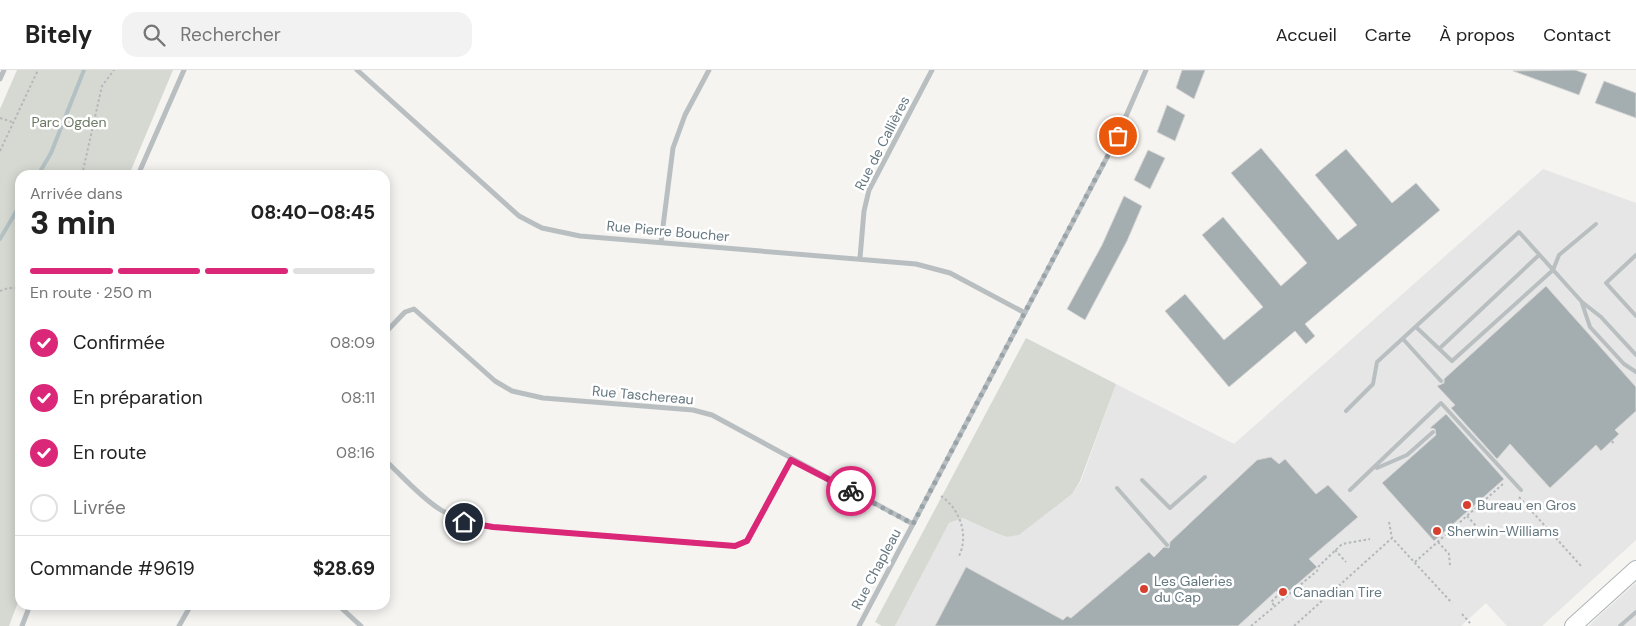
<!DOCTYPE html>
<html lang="fr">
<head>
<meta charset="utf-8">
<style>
  :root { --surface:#fff; --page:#f2f2f2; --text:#222; --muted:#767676; --line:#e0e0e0; --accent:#db2777 }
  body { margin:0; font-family:"DM Sans",sans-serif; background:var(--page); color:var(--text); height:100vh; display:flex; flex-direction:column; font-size:19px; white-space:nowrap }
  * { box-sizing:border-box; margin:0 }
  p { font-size:16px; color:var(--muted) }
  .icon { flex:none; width:28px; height:28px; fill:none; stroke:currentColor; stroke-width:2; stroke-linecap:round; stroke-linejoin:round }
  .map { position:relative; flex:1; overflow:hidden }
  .details { position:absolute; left:15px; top:100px; width:375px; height:440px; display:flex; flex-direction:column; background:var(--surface); border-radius:15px; box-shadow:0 2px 12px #0003 }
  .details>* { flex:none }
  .pin { position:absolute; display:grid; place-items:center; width:42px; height:42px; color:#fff; margin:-21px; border:2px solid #fff; border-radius:50%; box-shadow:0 1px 5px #0007 }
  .courier { position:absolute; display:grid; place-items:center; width:50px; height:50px; margin:-25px; border:4px solid #db2777; border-radius:50%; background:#fff; color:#222; box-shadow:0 1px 6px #0007 }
  .summary em { font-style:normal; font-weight:800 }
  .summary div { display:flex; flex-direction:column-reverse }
  .summary { display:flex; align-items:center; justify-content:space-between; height:85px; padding:0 15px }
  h1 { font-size:32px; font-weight:800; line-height:38px }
  .bar { display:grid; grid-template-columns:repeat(4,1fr); gap:8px 5px; align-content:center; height:60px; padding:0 15px }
  .bar i { height:6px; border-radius:4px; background:var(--line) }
  .bar .active { background:var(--accent) }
  .bar p { grid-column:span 4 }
  .line { display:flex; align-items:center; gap:12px; padding:0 15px; border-top:1px solid var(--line) }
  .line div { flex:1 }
  ol { padding:0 15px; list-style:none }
  li { display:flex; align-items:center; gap:15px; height:55px }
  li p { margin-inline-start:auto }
  li .icon { padding:5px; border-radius:50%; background:var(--accent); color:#fff; stroke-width:4 }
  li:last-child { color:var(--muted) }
  li i { width:28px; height:28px; border:2px solid var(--line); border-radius:50% }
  header { display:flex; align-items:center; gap:30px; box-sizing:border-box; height:70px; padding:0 25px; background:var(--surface); border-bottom:1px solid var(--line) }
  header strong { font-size:24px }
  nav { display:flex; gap:28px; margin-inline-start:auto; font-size:18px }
  .search { width:350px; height:45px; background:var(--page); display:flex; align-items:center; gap:12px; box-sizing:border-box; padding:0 18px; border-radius:15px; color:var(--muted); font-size:19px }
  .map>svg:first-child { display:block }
</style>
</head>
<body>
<header>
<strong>Bitely</strong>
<div class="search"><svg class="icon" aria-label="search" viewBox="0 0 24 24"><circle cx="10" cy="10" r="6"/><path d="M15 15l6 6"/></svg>Rechercher</div>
<nav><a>Accueil</a><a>Carte</a><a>À propos</a><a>Contact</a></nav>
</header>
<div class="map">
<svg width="1636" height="556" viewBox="0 0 1636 556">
  <rect width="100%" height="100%" fill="#f5f4f1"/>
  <path fill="#e5e6e5" d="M1543 99 1636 133V470L1542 556H1507L1486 533 1461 556H895L949 453 963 448 996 463 1007 467 1019 465 1072 424 1081 411 1116 314 1234 374Z
    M1636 513V556H1589L1599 546Z"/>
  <path fill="#d5d9d1" d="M17 0H173L129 105H20V527L9 556H0V39Z
    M1026 268 1116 314 1080 411 1072 424 1019 465 1007 467 996 463 963 448 949 453 895 556H882L875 552Z"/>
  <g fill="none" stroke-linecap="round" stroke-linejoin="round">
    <path stroke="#b3c1c4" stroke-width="4" d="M38 105 51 83 84 0
      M0 169 20 135"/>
  </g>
  <path fill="#a4adb0" stroke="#d6d6d4" d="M1182 0H1205L1194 29 1176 18Z
    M1575 0 1587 4 1579 25 1513 1Z
    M1604 11 1636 23V48L1595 33Z
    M1167 35 1185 45 1175 71 1157 62Z
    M1261 78 1338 170 1357 155 1315 105 1346 79 1392 133 1416 113 1440 140 1305 254 1315 266 1306 274 1295 261 1229 317 1165 241 1185 224 1224 270 1263 237 1202 165 1223 147 1281 216 1307 193 1231 103Z
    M1148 80 1165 88 1150 119 1134 110Z
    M1124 126 1142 136 1127 171 1085 250 1067 239 1102 175Z
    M1546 216 1636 317V341L1615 360 1619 364 1601 381 1596 375 1550 418 1510 374 1497 389 1451 338 1455 335 1437 316 1444 313V309Z
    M1446 344 1504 409 1434 471 1382 413 1436 365 1435 359 1430 358Z
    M1271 387 1279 394 1285 389 1316 424 1328 415 1358 447 1309 489 1317 497 1282 527 1276 521 1238 556H935L966 497 1063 550 1067 546 1071 548 1149 482 1154 487 1164 477 1169 478 1170 472 1257 390Z"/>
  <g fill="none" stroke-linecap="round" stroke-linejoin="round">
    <defs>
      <path id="secondary" d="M1573 556 1636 499"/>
    </defs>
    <use href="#secondary" stroke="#aeb5b8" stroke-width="18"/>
    <path stroke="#b4b8ba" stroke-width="2" stroke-dasharray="2.5 2.5" stroke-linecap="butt" d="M0 48 12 52
      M82 54 93 57
      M0 81 38 0
      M82 105 102 16 114 0
      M20 204 16 218 20 241
      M0 221 8 218H16
      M1612 371 1614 374
      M941 426C960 439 969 465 959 486
      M1519 427 1581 496
      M1467 446 1478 458
      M1389 452 1392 468
      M1438 472 1449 484 1450 496
      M1335 480 1346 492
      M1415 492 1504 413
      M1274 535 1271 532 1279 524
      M1462 544 1470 553
      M1251 556 1317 501 1319 496 1342 474 1370 469
      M1294 556 1392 468 1452 533"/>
    <path stroke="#b9bfc1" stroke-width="4" d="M1636 185 1606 213 1636 246
      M1582 233 1590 257 1624 294 1636 302
      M1416 257 1452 291 1553 200 1559 185 1596 154
      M1403 269 1441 311
      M1440 278 1539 185
      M1346 341 1373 314 1377 292 1519 162 1582 232 1601 247 1636 285
      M1377 398 1407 385 1433 362
      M1142 410 1170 438 1205 407
      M1117 418 1167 475
      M1350 420 1441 333 1521 420
      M1620 556 1636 542"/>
    <path stroke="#b9bfc1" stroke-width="5" d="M357 0 519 146 542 158 580 166 916 194 950 203 1025 243
      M0 9 4 0
      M138 105 184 0
      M661 172 673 78 685 45 709 0
      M860 188 864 141 869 120 932 0
      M385 263 405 242 414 239 495 311 512 321 543 328 693 340 712 345 913 454
      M385 390C422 425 439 451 493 457L735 476 747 471 791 390
      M338 535 361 556
      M22 556 30 535
      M179 556 191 535
      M859 556 1113 76 1146 0"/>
    <use href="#secondary" stroke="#fff" stroke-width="16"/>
  </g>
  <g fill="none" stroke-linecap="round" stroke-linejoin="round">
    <path stroke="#98a3a8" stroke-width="5" stroke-dasharray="0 9" d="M851 421 913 454 1118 66"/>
    <path stroke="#db2777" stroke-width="6" d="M464 452 493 457 735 476 747 471 791 390 851 421"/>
  </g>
  <g fill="#d7402f" stroke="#fff" stroke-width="2">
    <circle cx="1467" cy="435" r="5"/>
    <circle cx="1437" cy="461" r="5"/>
    <circle cx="1144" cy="519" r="5"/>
    <circle cx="1283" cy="522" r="5"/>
  </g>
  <g text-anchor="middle" stroke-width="5" stroke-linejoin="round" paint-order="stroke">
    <g font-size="14" fill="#6b7864" stroke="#fff">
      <text x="69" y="57">Parc Ogden</text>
    </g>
    <g font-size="14" fill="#667880" stroke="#fff">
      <text transform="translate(882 73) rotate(-63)" y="5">Rue de Callières</text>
      <text transform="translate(668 161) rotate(5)" y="5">Rue Pierre Boucher</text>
      <text transform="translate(643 325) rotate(5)" y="5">Rue Taschereau</text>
      <text transform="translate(876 499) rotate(-62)" y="5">Rue Chapleau</text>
    </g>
    <g font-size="14" fill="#667880" stroke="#fff" text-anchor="start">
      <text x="1477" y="440">Bureau en Gros</text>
      <text x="1447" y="466">Sherwin-Williams</text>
      <text x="1154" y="516">Les Galeries<tspan x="1154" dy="16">du Cap</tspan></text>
      <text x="1293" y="527">Canadian Tire</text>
    </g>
  </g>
</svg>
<div class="pin" style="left:1118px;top:66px;background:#ea580c"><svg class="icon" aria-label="bag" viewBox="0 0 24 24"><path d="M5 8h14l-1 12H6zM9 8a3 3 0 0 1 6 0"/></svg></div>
<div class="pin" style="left:464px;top:452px;background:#1f2937"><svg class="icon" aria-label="home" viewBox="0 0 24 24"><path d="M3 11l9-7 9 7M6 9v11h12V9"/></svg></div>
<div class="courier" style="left:851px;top:421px"><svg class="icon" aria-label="bike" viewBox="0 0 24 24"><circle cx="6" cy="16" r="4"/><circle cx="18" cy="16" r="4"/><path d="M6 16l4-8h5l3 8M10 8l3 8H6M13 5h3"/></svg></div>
<section class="details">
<div class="summary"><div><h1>3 min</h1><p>Arrivée dans</p></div><em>08:40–08:45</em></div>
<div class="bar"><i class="active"></i><i class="active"></i><i class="active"></i><i></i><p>En route · 250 m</p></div>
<ol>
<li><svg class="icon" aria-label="check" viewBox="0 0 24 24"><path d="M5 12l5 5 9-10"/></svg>Confirmée<p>08:09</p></li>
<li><svg class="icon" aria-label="check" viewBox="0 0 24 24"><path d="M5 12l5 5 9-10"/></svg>En préparation<p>08:11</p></li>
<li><svg class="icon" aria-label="check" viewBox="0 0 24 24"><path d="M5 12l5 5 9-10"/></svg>En route<p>08:16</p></li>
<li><i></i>Livrée</li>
</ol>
<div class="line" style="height:65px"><div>Commande #9619</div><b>$28.69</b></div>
</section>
</div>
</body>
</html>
